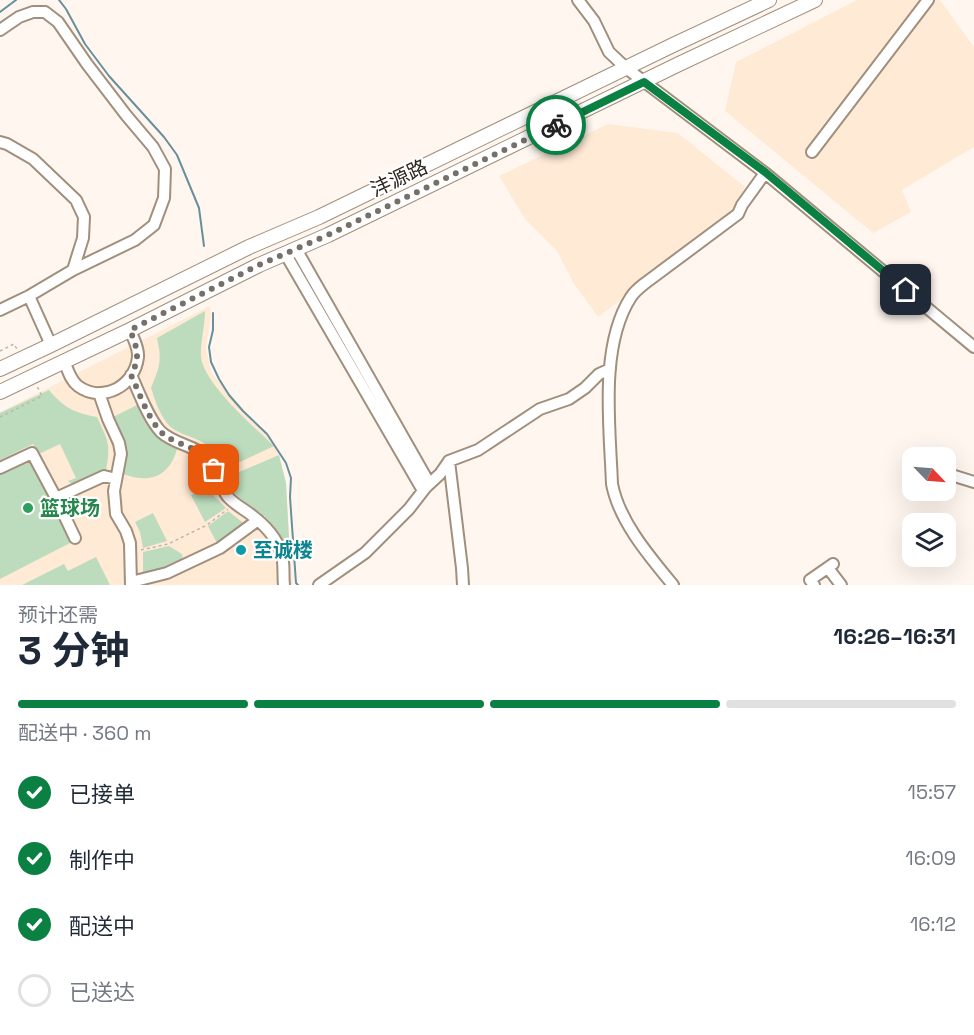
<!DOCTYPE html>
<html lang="zh">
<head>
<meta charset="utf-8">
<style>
  :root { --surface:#fff; --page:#f2f2f3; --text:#1f2937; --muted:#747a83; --line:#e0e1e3; --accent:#0b8043 }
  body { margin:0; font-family:"Space Grotesk","Noto Sans SC",sans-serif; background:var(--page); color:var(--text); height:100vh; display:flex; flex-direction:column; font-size:22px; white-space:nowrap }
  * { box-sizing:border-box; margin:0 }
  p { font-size:20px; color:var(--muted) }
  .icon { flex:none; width:33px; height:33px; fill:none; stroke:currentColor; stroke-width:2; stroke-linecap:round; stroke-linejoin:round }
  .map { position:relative; height:585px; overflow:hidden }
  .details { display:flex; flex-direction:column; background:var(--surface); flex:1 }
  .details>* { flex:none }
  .needle { width:39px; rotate:115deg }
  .tools { position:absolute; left:902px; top:447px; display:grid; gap:12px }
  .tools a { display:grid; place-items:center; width:54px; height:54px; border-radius:12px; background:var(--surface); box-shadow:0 6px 24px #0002; font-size:30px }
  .pin { position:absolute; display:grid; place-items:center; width:51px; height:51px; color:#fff; margin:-26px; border-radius:12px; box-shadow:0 3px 9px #0006 }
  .courier { position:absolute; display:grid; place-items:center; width:60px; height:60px; margin:-30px; border:4px solid #0b8043; border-radius:50%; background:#fff; color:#222; box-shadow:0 2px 8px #0007 }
  .overview em { font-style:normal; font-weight:700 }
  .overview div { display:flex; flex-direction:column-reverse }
  .overview { display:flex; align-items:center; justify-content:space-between; height:102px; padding:0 18px }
  h1 { font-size:39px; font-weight:700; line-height:45px }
  .bar { display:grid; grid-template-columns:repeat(4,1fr); gap:9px 6px; align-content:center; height:72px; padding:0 18px }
  .bar i { height:8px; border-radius:4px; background:var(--line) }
  .bar .current { background:var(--accent) }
  .bar p { grid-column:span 4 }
  ol { padding:0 18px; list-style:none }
  li { display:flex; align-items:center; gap:18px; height:66px }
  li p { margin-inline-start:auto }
  li .icon { padding:6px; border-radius:50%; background:var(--accent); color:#fff; stroke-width:4 }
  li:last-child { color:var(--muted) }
  li i { width:33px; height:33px; border:3px solid var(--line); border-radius:50% }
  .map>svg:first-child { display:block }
</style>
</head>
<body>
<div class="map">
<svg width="974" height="585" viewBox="0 0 974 585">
  <rect width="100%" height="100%" fill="#fff7ef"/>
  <path fill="#ffead6" d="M857 0H940L974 47V147L902 190 911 212 873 233 725 111 736 62Z
    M608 124 678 133 745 187 731 218 598 317 574 284 557 251 525 219 499 176Z
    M210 306 211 314 206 349 212 374 260 428 275 445 278 452 286 483 290 563 293 585H0V412Z"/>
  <path fill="#bddcbd" d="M205 311C205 325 200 344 201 357 204 384 254 427 274 446L225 469C219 459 214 449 204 443 193 436 175 434 167 423 159 413 155 400 151 388 160 366 162 361 157 338Z
    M49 390C64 408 75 413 97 417 108 441 111 444 106 470L77 484C73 484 71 484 68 481L76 478 60 444 39 454 33 444 0 460V413Z
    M139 404C149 426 154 438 177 449 169 477 150 484 123 474 128 450 125 438 113 417Z
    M279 455 286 483 290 555C283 543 276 530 267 519 255 506 233 499 227 481L232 475Z
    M30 458 72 542 0 579V474Z
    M209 486 215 497 226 508 205 522 191 495Z
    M228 511 246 525 218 545 208 526Z
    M153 513 167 541 143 548 140 532 135 522Z
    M169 546 182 554 183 561 172 567 143 575V552Z
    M96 557 110 585H22L64 564 68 571Z"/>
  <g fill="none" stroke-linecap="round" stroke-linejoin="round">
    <path stroke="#6a8f9c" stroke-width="2" d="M59 0 66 9 85 44 109 76 164 137 177 155 199 208 204 246
      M0 12 16 0
      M213 313V330L209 347 211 362 219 379 229 395 243 411 267 434 286 463 291 478 290 497 296 583 298 585"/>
    <defs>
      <path id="minor" d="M578 0 594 21 609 52 626 68 765 173 974 347
        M0 30 19 17 33 12H45L58 22 87 64 126 115 153 147 165 169 164 198 154 225 135 240 73 270
        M0 142 7 144 33 159 76 200 84 217 83 238 73 270 29 296 0 310
        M812 152 928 0
        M285 253 422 489 426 487 428 481 296 249
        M29 296 51 345
        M64 361C68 370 70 380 78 386 102 404 135 386 138 357 139 348 133 338 130 330
        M131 375C139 392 148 418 161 432 172 442 186 444 198 451 214 462 217 482 228 497 235 505 246 510 254 517 268 528 281 543 283 562 284 570 283 577 284 585
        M99 393 108 419 119 443 121 454 114 491 115 502 116 514 126 531 130 543 131 585
        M0 468 32 453 56 498
        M945 473 974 482
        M75 538 56 498 104 476 116 479
        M828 568 841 585
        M131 582 167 573 220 548 258 520
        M319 585 365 553 409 509 426 487 440 474 449 461
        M463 585 462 568 449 461 478 450 540 409 569 399 585 388 599 374 610 369
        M673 585C649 556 619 521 612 484 610 428 599 346 631 297 634 292 639 288 644 284L738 214 742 205 765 173
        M814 585 810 580 833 564"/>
      <path id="major" d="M0 369 51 345 249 247 319 217 671 46 769 0
        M0 392 130 330 259 265 328 235 679 64 815 0"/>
    </defs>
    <use href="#minor" stroke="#a18f7d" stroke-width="14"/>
    <use href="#major" stroke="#a18f7d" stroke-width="16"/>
    <path stroke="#bfb7af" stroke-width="1.5" stroke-dasharray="3 3" stroke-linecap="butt" d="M0 351 14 344 17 349
      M0 417 42 396 37 386
      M141 550 168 544 207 525 228 509"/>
    <use href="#minor" stroke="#fff" stroke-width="10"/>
    <use href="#major" stroke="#fff" stroke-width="14"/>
  </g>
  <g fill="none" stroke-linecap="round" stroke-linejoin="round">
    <path stroke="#777068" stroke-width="6" stroke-dasharray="0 10.8" d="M214 470C209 462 204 455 195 450 184 444 172 442 162 433 148 419 139 392 131 375 141 357 137 348 130 330L259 265 328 235 556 125"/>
    <path stroke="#0b8043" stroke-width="8" d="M556 125 644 82 765 172 906 290"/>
  </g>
  <circle fill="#2e9e5b" stroke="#fff" stroke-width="2" cx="28" cy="508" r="6"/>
  <circle fill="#0f9aa8" stroke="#fff" stroke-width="2" cx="241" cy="550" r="6"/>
  <g text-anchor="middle" stroke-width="4.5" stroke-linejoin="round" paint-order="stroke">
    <g font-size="20" fill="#2e271f" stroke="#fff">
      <text transform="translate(399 178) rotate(-25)" y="7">沣源路</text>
    </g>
    <g font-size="20" font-weight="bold" fill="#27864d" stroke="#fff" text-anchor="start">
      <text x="40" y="515">篮球场</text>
    </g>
    <g font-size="20" font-weight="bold" fill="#0d838f" stroke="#fff" text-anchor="start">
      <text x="253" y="557">至诚楼</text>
    </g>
  </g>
</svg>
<div class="tools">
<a><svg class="needle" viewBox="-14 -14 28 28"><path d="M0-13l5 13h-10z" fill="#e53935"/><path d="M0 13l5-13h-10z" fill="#747a83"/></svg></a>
<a><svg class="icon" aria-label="layers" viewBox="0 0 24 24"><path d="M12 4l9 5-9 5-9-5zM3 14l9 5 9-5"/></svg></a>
</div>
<div class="pin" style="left:214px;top:470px;background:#ea580c"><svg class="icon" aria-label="bag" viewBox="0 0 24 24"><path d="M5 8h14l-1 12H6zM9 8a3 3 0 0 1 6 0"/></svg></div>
<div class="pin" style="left:906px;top:290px;background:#1f2937"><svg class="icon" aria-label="home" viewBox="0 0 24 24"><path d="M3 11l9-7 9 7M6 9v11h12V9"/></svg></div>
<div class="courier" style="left:556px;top:125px"><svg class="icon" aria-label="bike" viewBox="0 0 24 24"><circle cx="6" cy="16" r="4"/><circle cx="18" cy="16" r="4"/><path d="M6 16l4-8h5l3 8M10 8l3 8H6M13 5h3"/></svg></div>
</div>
<section class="details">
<div class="overview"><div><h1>3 分钟</h1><p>预计还需</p></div><em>16:26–16:31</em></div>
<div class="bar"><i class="current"></i><i class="current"></i><i class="current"></i><i></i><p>配送中 · 360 m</p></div>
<ol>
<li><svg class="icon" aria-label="check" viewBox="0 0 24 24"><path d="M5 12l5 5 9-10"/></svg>已接单<p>15:57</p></li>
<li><svg class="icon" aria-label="check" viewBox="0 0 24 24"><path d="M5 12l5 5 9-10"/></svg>制作中<p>16:09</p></li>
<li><svg class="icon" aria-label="check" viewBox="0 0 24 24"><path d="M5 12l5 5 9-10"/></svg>配送中<p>16:12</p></li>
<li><i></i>已送达</li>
</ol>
</section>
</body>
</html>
